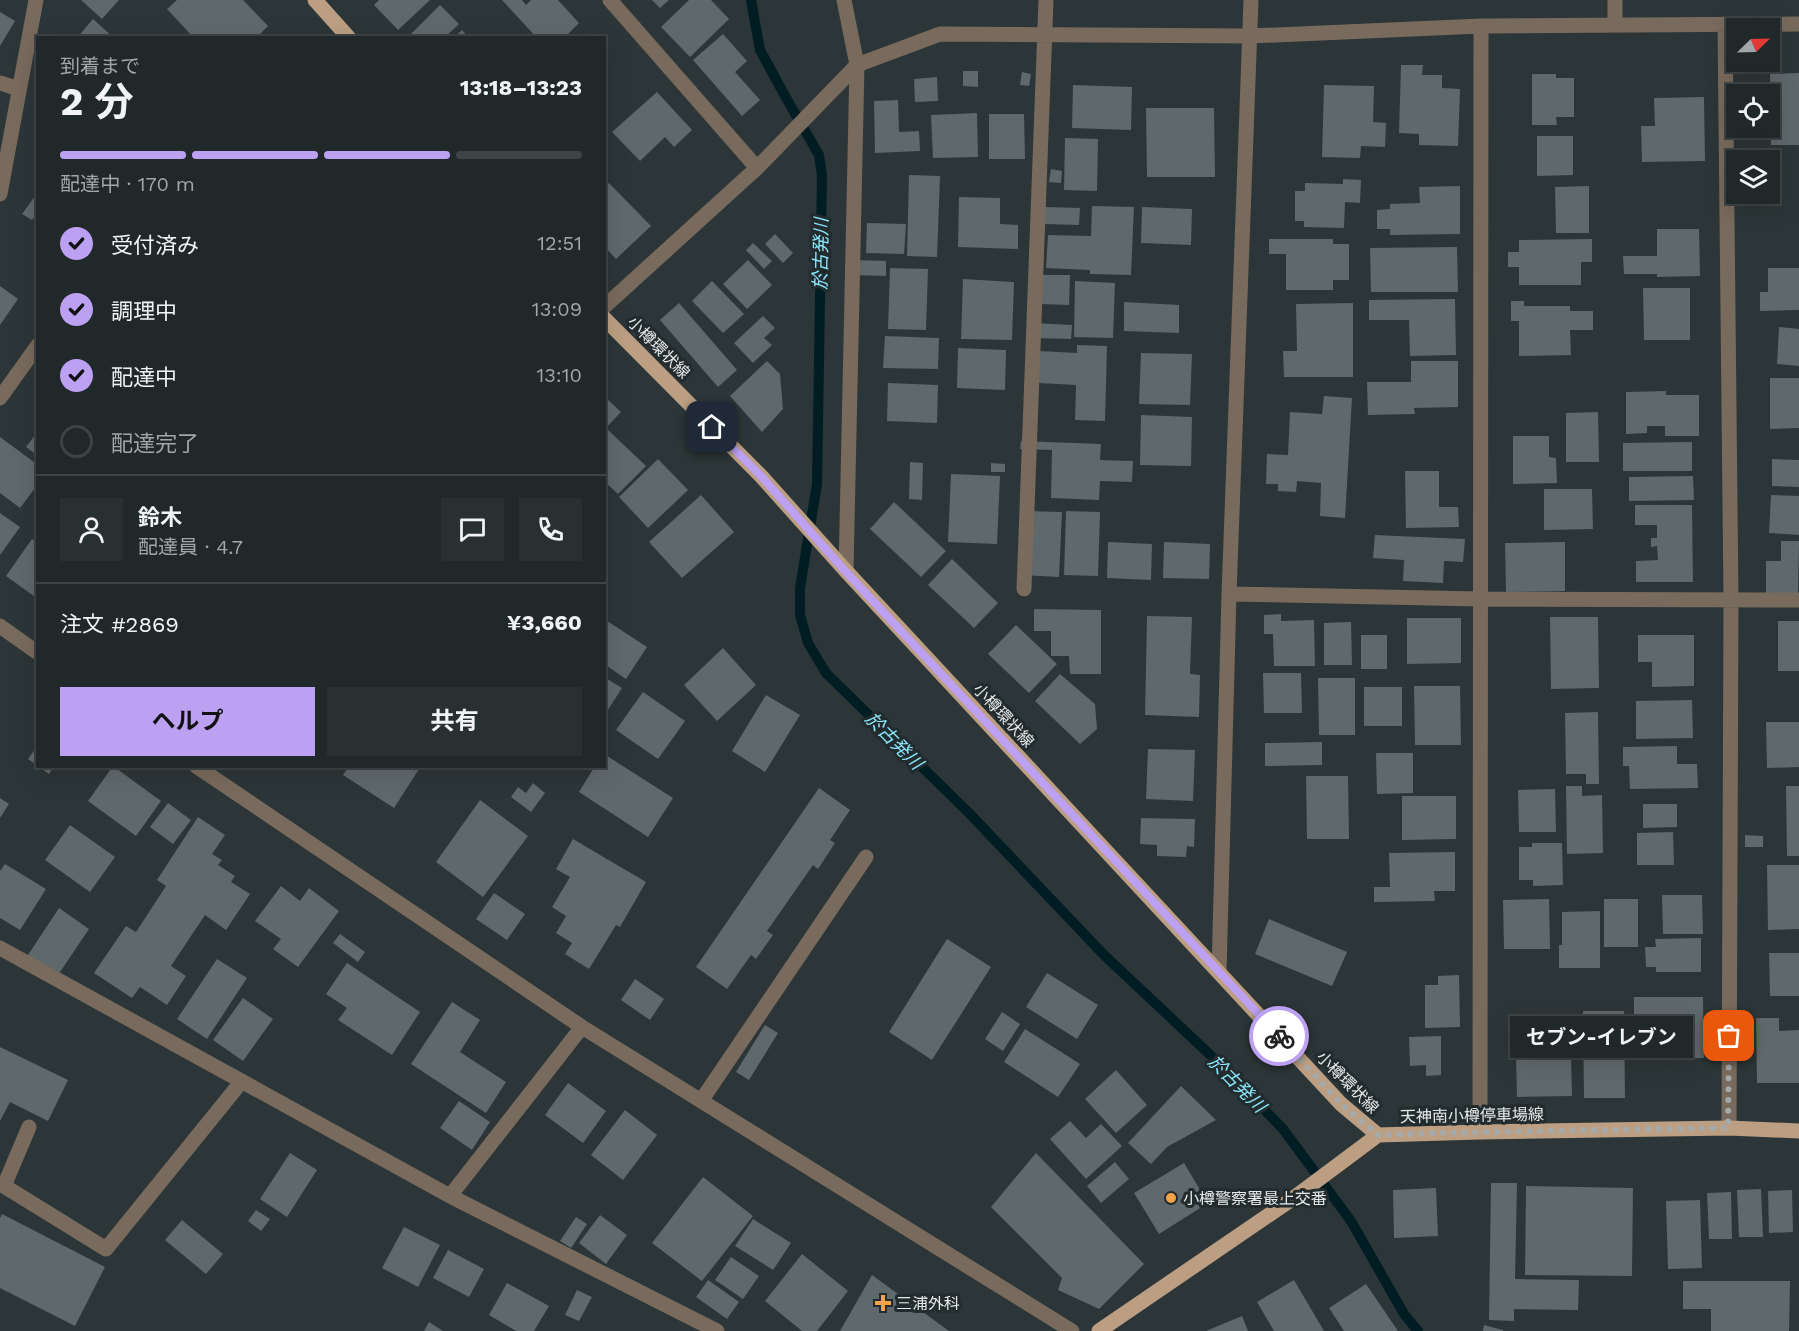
<!DOCTYPE html>
<html lang="ja">
<head>
<meta charset="utf-8">
<style>
  :root { --surface:#212829; --page:#293031; --text:#f1f3f6; --muted:#a2a6a8; --line:#3e4446; --accent:#bca0f2 }
  body { margin:0; font-family:"Work Sans","Noto Sans JP",sans-serif; background:var(--page); color:var(--text); height:100vh; display:flex; flex-direction:column; font-size:22px; white-space:nowrap }
  * { box-sizing:border-box; margin:0 }
  p { font-size:20px; color:var(--muted) }
  .icon { flex:none; width:33px; height:33px; fill:none; stroke:currentColor; stroke-width:2; stroke-linecap:round; stroke-linejoin:round }
  .map { position:relative; flex:1; overflow:hidden }
  .drawer { position:absolute; left:36px; top:36px; width:570px; height:732px; display:flex; flex-direction:column; background:var(--surface); border-radius:0px; box-shadow:0 6px 24px #0002,0 0 0 2px var(--line) }
  .drawer>* { flex:none }
  .needle { width:39px; rotate:67deg }
  .fabs { position:absolute; left:1726px; top:18px; display:grid; gap:12px }
  .fabs a { display:grid; place-items:center; width:54px; height:54px; border-radius:0px; background:var(--surface); box-shadow:0 6px 24px #0002,0 0 0 2px var(--line); font-size:30px }
  .pin { position:absolute; display:grid; place-items:center; width:51px; height:51px; color:#fff; margin:-26px; border-radius:12px; box-shadow:0 3px 9px #0006 }
  .courier { position:absolute; display:grid; place-items:center; width:60px; height:60px; margin:-30px; border:4px solid #bca0f2; border-radius:50%; background:#fff; color:#222; box-shadow:0 2px 8px #0007 }
  .bubble { position:absolute; height:42px; border-radius:0px; background:var(--surface); box-shadow:0 6px 24px #0002,0 0 0 2px var(--line); font-size:20px; font-weight:700; line-height:42px; text-align:center }
  .head em { font-style:normal; font-weight:700 }
  .head div { display:flex; flex-direction:column-reverse }
  .head { display:flex; align-items:center; justify-content:space-between; height:102px; padding:0 24px }
  h1 { font-size:39px; font-weight:700; line-height:45px }
  .bar { display:grid; grid-template-columns:repeat(4,1fr); gap:9px 6px; align-content:center; height:72px; padding:0 24px }
  .bar i { height:8px; border-radius:4px; background:var(--line) }
  .bar .selected { background:var(--accent) }
  .bar p { grid-column:span 4 }
  .line { display:flex; align-items:center; gap:15px; padding:0 24px; border-top:2px solid var(--line) }
  .line div { flex:1 }
  .round { display:grid; place-items:center; flex:none; width:63px; height:63px; border-radius:0px; background:var(--page) }
  ol { padding:0 24px; list-style:none }
  li { display:flex; align-items:center; gap:18px; height:66px }
  li p { margin-inline-start:auto }
  li .icon { padding:6px; border-radius:50%; background:var(--accent); color:#111; stroke-width:4 }
  li:last-child { color:var(--muted) }
  li i { width:33px; height:33px; border:3px solid var(--line); border-radius:50% }
  .button { display:flex; gap:12px; margin-top:auto; padding:12px 24px }
  .button a { flex:1; height:69px; border-radius:0px; background:var(--accent); color:#111; font-size:24px; font-weight:700; line-height:69px; text-align:center }
  .button a+a { background:var(--page); color:var(--text) }
  .map>svg:first-child { display:block }
</style>
</head>
<body>
<div class="map">
<svg width="1799" height="1331" viewBox="0 0 1799 1331">
  <rect width="100%" height="100%" fill="#2c3537"/>
  <g fill="none" stroke-linecap="round" stroke-linejoin="round">
    <path stroke="#001d23" stroke-width="10" d="M751 0 760 50 785 96 819 155 822 176 817 484 800 588V615L808 643 826 673 969 813 1104 955 1221 1065 1283 1129 1351 1221 1404 1314 1418 1331"/>
  </g>
  <path fill="#5f686b" d="M81 0H119L102 19Z
    M177 0H243L268 26 256 38H194L167 9Z
    M379 0H430L398 30 374 5Z
    M502 0H522L526 5 531 0H558L579 23 564 38H537Z
    M652 0H669L660 8Z
    M689 0H711L729 19 690 57 661 27Z
    M440 5 459 24 444 38H407Z
    M0 12 15 21 0 46Z
    M93 19 114 38H77Z
    M462 30 469 38H454Z
    M723 34 747 61 735 72 760 100 742 116 693 60Z
    M1401 65H1423L1422 75H1442V88L1460 89 1458 146 1419 145V134L1399 133Z
    M963 71H978V87L963 86Z
    M1022 72 1031 74 1029 86 1020 85Z
    M1799 73V145H1771L1770 74Z
    M1532 74H1556V78H1574V117H1556L1557 125H1532Z
    M937 77 938 101 915 102 914 79Z
    M1073 85 1132 87 1131 130 1072 128Z
    M1324 85 1374 86 1373 122 1386 123 1385 147 1361 146 1360 158 1322 157Z
    M657 92 692 130 674 147 665 137 640 161 612 132Z
    M1704 97 1705 161 1642 162 1641 126H1655L1654 98Z
    M898 100 899 132 919 131 920 151 875 153 874 101Z
    M1146 108H1214L1215 177H1147Z
    M977 113 978 157 933 158 931 115Z
    M989 114H1024L1025 159H989Z
    M1537 136H1573V175L1537 176Z
    M1065 138 1098 139 1097 191 1064 190Z
    M1051 169 1062 171 1061 183 1049 182Z
    M909 175 940 176 937 257 907 256Z
    M1343 179 1361 180 1360 203 1345 202 1344 228 1304 227V221H1295V191H1305V183L1343 184Z
    M609 183 651 226 616 259 604 246V187Z
    M1460 186V234L1390 235V229H1377V210L1390 209V204L1420 203 1419 187Z
    M1589 186V233H1556L1555 187Z
    M38 192V212L32 220 22 214Z
    M959 197 1000 198V224L1018 225V249L958 247Z
    M1092 206 1134 207 1131 275 1090 274V270L1046 268 1048 235 1091 236Z
    M1044 207 1080 208 1079 225 1044 224Z
    M1142 207 1192 209 1191 245 1141 243Z
    M867 223 906 224 904 254 866 253Z
    M1657 229H1699L1700 276 1657 277V274H1624L1623 256H1657Z
    M775 234 793 253 783 263 765 244Z
    M1269 239H1333V244H1349V280H1333V290H1286V254H1269Z
    M1592 239V262H1581V285H1519V267H1508V252H1519V240Z
    M753 243 772 261 764 269 746 250Z
    M1457 247 1458 292H1371L1370 248Z
    M748 260 772 285 747 309 723 284Z
    M854 260 886 261V276L853 275Z
    M890 268 928 269 926 330 888 329Z
    M1768 268H1799V310L1760 311V292H1768Z
    M1041 275H1070L1069 305 1040 304Z
    M963 279 1014 282 1012 340 961 339Z
    M712 281 744 314 723 333 692 301Z
    M1075 281 1115 283 1113 338 1074 337Z
    M0 286 18 299 0 325Z
    M1643 288H1690V340H1644Z
    M1455 299 1456 355 1410 356 1409 320H1369V300Z
    M1511 301H1524V306H1570V311H1593V330H1570L1571 355 1519 356V321H1511Z
    M1124 302 1179 305V333L1124 331Z
    M679 303 737 370 718 387 660 320Z
    M1353 303V377H1284L1283 351H1297L1296 304Z
    M763 316 775 328 764 338 772 345 753 363 734 343Z
    M1033 323 1072 325 1071 339 1032 338Z
    M1779 327 1799 329V366L1777 364Z
    M885 336 939 338 938 369 883 368Z
    M1077 345 1107 346 1105 421 1075 420 1076 385 1038 383 1039 351 1077 353Z
    M958 348 1006 350 1005 390 957 388Z
    M1141 353 1192 354 1190 405 1139 404Z
    M767 361 780 374 783 409 762 432 730 396Z
    M1411 361H1458V407L1414 408 1415 414 1368 415 1367 382H1411Z
    M1770 378H1799V428L1770 429Z
    M888 383 938 385 937 423 887 421Z
    M1666 391V395H1699V436H1665V426H1647V433L1626 434V392Z
    M604 396 621 412 606 428 646 466 618 494 604 481Z
    M1324 396 1352 398 1345 518 1320 516 1321 483 1297 481 1296 492 1278 491V484H1266L1267 454 1288 455 1290 412 1322 414Z
    M1598 412 1599 462H1566V413Z
    M1141 415 1192 417 1191 466 1140 465Z
    M38 431V456L26 447Z
    M1513 436H1549V457L1556 458 1557 483 1513 484Z
    M0 437 38 465V484L20 508 0 493Z
    M1021 441 1101 444 1100 460 1133 461 1132 482 1100 481 1099 500 1051 498 1052 450 1020 449Z
    M1692 442V471H1623V443Z
    M658 459 688 490 648 528 619 497Z
    M1772 459 1799 460V487L1772 486Z
    M910 462 923 463 922 500 909 499Z
    M991 463 1005 464V472H991Z
    M1405 471H1439V507H1458L1459 527 1406 528Z
    M951 474 1000 476 997 544 948 542Z
    M1693 476 1694 500 1629 501V477Z
    M1544 489H1592L1593 529 1544 530Z
    M701 495 734 532 682 578 649 542Z
    M1771 495 1799 496V535L1769 533Z
    M894 502 946 551 921 577 870 529Z
    M1635 505H1692L1693 582H1636V561L1658 560 1657 546 1651 547V538H1657V525H1635Z
    M1023 511 1062 512 1059 577 1021 575Z
    M1066 511 1100 512 1098 576 1064 575Z
    M0 513 20 527 0 555Z
    M1375 535 1465 539 1463 562 1444 561 1443 583 1403 581 1404 560 1373 558Z
    M32 539 38 543V599L6 576Z
    M1781 541H1799L1798 593H1766V561H1781Z
    M1108 542 1152 544 1151 580 1107 578Z
    M1164 542 1210 544 1209 579 1163 578Z
    M1565 542V591L1506 592 1505 543Z
    M952 559 998 603 974 628 928 585Z
    M1034 609 1101 610V674H1070L1069 656H1051V631H1034Z
    M1281 614V621L1314 620 1315 666H1274L1273 634H1264V615Z
    M1147 616 1192 617 1190 674 1200 675 1199 717 1145 715Z
    M1550 617H1598L1599 688 1551 689Z
    M1407 618H1461V663L1407 664Z
    M604 619 647 647 626 679 604 664Z
    M1778 621H1799V671H1778Z
    M1351 622 1352 665H1324V623Z
    M1016 625 1057 664 1029 693 988 654Z
    M1361 635H1387V669H1361Z
    M1638 635H1694V686L1652 687V662H1638Z
    M723 648 756 685 717 721 684 685Z
    M1263 673H1301L1302 713H1264Z
    M1060 674 1095 704 1097 729 1080 744 1035 701Z
    M604 677 622 688 604 716Z
    M1318 678H1355V735H1319Z
    M1414 686H1460L1461 745H1415Z
    M1364 687H1402V726H1364Z
    M643 692 685 721 658 759 616 730Z
    M766 695 800 715 765 772 732 751Z
    M1692 700 1693 738 1636 739V701Z
    M1598 712 1599 784H1586V774H1566L1565 713Z
    M1766 722H1799V767L1767 768Z
    M1322 742V765L1265 766V743Z
    M38 745V766L28 759Z
    M1677 746V764H1697L1698 788 1630 789 1629 766H1623V747Z
    M1148 749 1195 750 1193 801 1146 799Z
    M1376 753H1413V793L1377 794Z
    M604 754 673 798 648 837 579 792 595 766H604Z
    M38 766H54L49 774Z
    M113 766 161 801 136 836 88 801Z
    M349 766H421L394 808 343 775Z
    M1306 776H1348L1349 839H1307Z
    M533 783 545 793 531 812 511 797 518 787 526 793Z
    M1566 786H1582V796L1602 795 1603 853 1567 854Z
    M1786 786H1799V856H1787Z
    M819 788 850 810 830 840 835 843 818 869 813 865 767 931 773 935 756 959 751 955 727 989 696 967Z
    M1555 789 1556 832H1519L1518 790Z
    M1402 796H1456V839L1402 840Z
    M0 798 9 804 0 818Z
    M480 800 528 836 483 897 436 862Z
    M168 803 191 820 173 844 150 827Z
    M1643 804H1677V827L1643 828Z
    M198 817 225 835 212 854 222 860 218 865 235 876 231 882 250 894 226 930 205 915 171 966 186 976 167 1005 140 987 132 998 94 973 126 926 136 932 166 886 157 880Z
    M1141 818 1195 819 1194 847 1187 846 1186 857 1157 856V845L1140 844Z
    M70 825 115 857 90 892 45 860Z
    M1673 832 1674 865H1637V833Z
    M1745 835 1763 836V847H1745Z
    M573 839 646 882 620 927 616 925 589 969 565 954 572 943 556 933 566 916 552 907 570 877 556 869Z
    M1532 843H1562L1563 885 1533 886V880H1519V847H1532Z
    M1455 852V891H1434L1435 901 1374 902V887H1390L1389 853Z
    M5 864 46 889 20 930 0 918V871Z
    M1767 865H1799V929L1768 930Z
    M281 886 300 901 309 888 339 911 298 967 273 949 281 939 255 921Z
    M494 893 525 914 507 940 476 919Z
    M1662 895H1702L1703 934H1663Z
    M1549 899 1550 949H1504L1503 900Z
    M1604 899H1638V947H1604Z
    M59 908 89 929 56 978 26 958Z
    M1600 911V968H1559V945H1562V912Z
    M1269 919 1347 952 1332 986 1255 954Z
    M340 934 365 952 358 962 333 943Z
    M1701 938V972H1656V967H1646L1645 947H1656L1655 939Z
    M947 939 991 967 932 1060 889 1032Z
    M1769 953H1799V996H1770Z
    M217 959 247 978 207 1039 177 1019Z
    M347 963 420 1012 392 1055 338 1020 347 1008 326 994Z
    M1047 973 1098 1005 1077 1039 1026 1007Z
    M1459 975 1460 1027 1425 1028V985H1438V976Z
    M635 979 664 999 650 1020 621 1000Z
    M1634 997H1703L1704 1058 1634 1059Z
    M243 998 273 1019 243 1061 213 1040Z
    M452 1002 480 1020 460 1052 506 1082 486 1113 411 1064Z
    M1583 1011H1624L1625 1098H1584Z
    M1002 1012 1020 1024 1003 1051 985 1039Z
    M1756 1018H1779V1031L1799 1030V1083H1757Z
    M765 1025 778 1033 749 1080 736 1072Z
    M1025 1029 1080 1064 1058 1097 1004 1062Z
    M1441 1036V1075L1426 1076V1065L1410 1066 1409 1037Z
    M0 1047 68 1080 48 1121 10 1102 0 1121Z
    M1571 1055 1572 1096 1517 1097 1516 1056Z
    M1116 1070 1147 1105 1116 1133 1085 1099Z
    M568 1083 606 1111 583 1143 545 1115Z
    M1181 1086 1216 1120 1167 1147 1151 1164 1128 1143Z
    M459 1101 490 1122 472 1150 440 1128Z
    M625 1110 657 1135 623 1180 591 1155Z
    M1070 1121 1086 1138 1101 1124 1122 1146 1086 1179 1050 1139Z
    M290 1153 317 1170 287 1217 260 1199Z
    M1036 1153 1144 1264 1099 1309 1058 1290 1062 1278 991 1207Z
    M1115 1162 1129 1179 1101 1203 1087 1186Z
    M1184 1163 1208 1203 1159 1234 1134 1193Z
    M703 1177 753 1216 702 1281 652 1243Z
    M1491 1183H1517L1515 1279 1579 1280 1578 1310 1514 1309V1321L1489 1320Z
    M1526 1186 1633 1188 1632 1276 1525 1275Z
    M1436 1188 1438 1236 1394 1238 1393 1190Z
    M1761 1189 1763 1237H1739L1737 1190Z
    M1792 1190 1793 1232 1769 1233 1768 1191Z
    M1731 1192 1732 1239H1709L1707 1193Z
    M1700 1200 1702 1268 1668 1269 1666 1201Z
    M256 1210 270 1219 261 1231 248 1221Z
    M2 1214 105 1267 75 1326 0 1288V1218Z
    M600 1215 627 1235 606 1264 579 1243Z
    M576 1217 587 1224 571 1248 560 1241Z
    M753 1219 791 1243 773 1270 735 1246Z
    M182 1220 223 1254 206 1274 165 1240Z
    M404 1227 440 1245 418 1287 382 1268Z
    M448 1250 484 1269 469 1297 433 1278Z
    M802 1254 848 1291 817 1331H802L765 1301Z
    M731 1257 759 1276 743 1299 715 1280Z
    M872 1275 949 1331H840Z
    M708 1280 739 1302 727 1319 696 1297Z
    M1294 1280 1324 1331H1274L1257 1302Z
    M1683 1281H1790L1789 1331H1711V1309H1683Z
    M507 1283 549 1306 534 1331H516L489 1315Z
    M1366 1284 1398 1331H1344L1329 1308Z
    M577 1290 592 1297 579 1321 565 1315Z
    M1242 1316 1248 1331H1206Z
    M429 1322 443 1331H424Z
    M1484 1325 1503 1330V1331H1483Z"/>
  <g fill="none" stroke-linecap="round" stroke-linejoin="round">
    <path stroke="#786a5c" stroke-width="15" d="M610 0 757 168
      M844 0 857 65 846 571
      M1615 0V25
      M1725 24 1731 600 1729 1128
      M0 83 19 89
      M0 194 36 0
      M604 307 757 168 857 65 940 34 1250 36 1481 26 1799 24
      M0 398 38 345
      M1024 589 1046 0
      M1229 594 1480 599 1799 600
      M0 626 38 653
      M196 766 582 1027 1072 1331
      M0 948 450 1196 717 1331
      M1219 972 1229 594 1251 0
      M701 1101 866 857
      M29 1127 4 1186 106 1249 242 1081
      M1480 1132 1481 26
      M450 1196 582 1027"/>
    <path stroke="#bc9f82" stroke-width="15" d="M315 0 349 38
      M604 318 761 476 846 571 1341 1104 1378 1135
      M1099 1331 1295 1197 1378 1135 1480 1132 1729 1128 1799 1131"/>
  </g>
  <g fill="none" stroke-linecap="round" stroke-linejoin="round">
    <path stroke="#a4aaab" stroke-width="6" stroke-dasharray="0 10.8" d="M1279 1036 1341 1104 1378 1135 1480 1132 1728 1128 1729 1036"/>
    <path stroke="#bca0f2" stroke-width="8" d="M712 427 761 476 846 572 1279 1036"/>
  </g>
  <g fill="#f5a345" stroke="#222b2d" stroke-width="2">
    <circle cx="1171" cy="1198" r="6"/>
    <path d="M880 1294h6v6h6v6h-6v6h-6v-6h-6v-6h6z"/>
  </g>
  <g text-anchor="middle" stroke-width="6" stroke-linejoin="round" paint-order="stroke">
    <g font-size="16" fill="#e4e9ea" stroke="#222b2d">
      <text transform="translate(659 347) rotate(45)" y="6">小樽環状線</text>
      <text transform="translate(1004 715) rotate(47)" y="6">小樽環状線</text>
      <text transform="translate(1348 1082) rotate(45)" y="6">小樽環状線</text>
      <text transform="translate(1472 1115) rotate(-1)" y="6">天神南小樽停車場線</text>
    </g>
    <g font-size="16" fill="#e4e9ea" stroke="#222b2d" text-anchor="start">
      <text x="1183" y="1204">小樽警察署最上交番</text>
      <text x="896" y="1309">三浦外科</text>
    </g>
    <g font-size="18" font-style="italic" fill="#8be7fc" stroke="#222b2d">
      <text transform="translate(821 254) rotate(-89)" y="6">於古発川</text>
      <text transform="translate(894 741) rotate(45)" y="6">於古発川</text>
      <text transform="translate(1237 1084) rotate(45)" y="6">於古発川</text>
    </g>
  </g>
</svg>
<div class="fabs">
<a><svg class="needle" viewBox="-14 -14 28 28"><path d="M0-13l5 13h-10z" fill="#e53935"/><path d="M0 13l5-13h-10z" fill="#a2a6a8"/></svg></a>
<a><svg class="icon" aria-label="locate" viewBox="0 0 24 24"><circle cx="12" cy="12" r="6"/><path d="M12 2v4M12 18v4M2 12h4M18 12h4"/></svg></a>
<a><svg class="icon" aria-label="layers" viewBox="0 0 24 24"><path d="M12 4l9 5-9 5-9-5zM3 14l9 5 9-5"/></svg></a>
</div>
<div class="pin" style="left:1729px;top:1036px;background:#ea580c"><svg class="icon" aria-label="bag" viewBox="0 0 24 24"><path d="M5 8h14l-1 12H6zM9 8a3 3 0 0 1 6 0"/></svg></div>
<div class="pin" style="left:712px;top:427px;background:#1f2937"><svg class="icon" aria-label="home" viewBox="0 0 24 24"><path d="M3 11l9-7 9 7M6 9v11h12V9"/></svg></div>
<div class="courier" style="left:1279px;top:1036px"><svg class="icon" aria-label="bike" viewBox="0 0 24 24"><circle cx="6" cy="16" r="4"/><circle cx="18" cy="16" r="4"/><path d="M6 16l4-8h5l3 8M10 8l3 8H6M13 5h3"/></svg></div>
<div class="bubble" style="left:1510px;top:1016px;width:183px">セブン-イレブン</div>
<section class="drawer">
<div class="head"><div><h1>2 分</h1><p>到着まで</p></div><em>13:18–13:23</em></div>
<div class="bar"><i class="selected"></i><i class="selected"></i><i class="selected"></i><i></i><p>配達中 · 170 m</p></div>
<ol>
<li><svg class="icon" aria-label="check" viewBox="0 0 24 24"><path d="M5 12l5 5 9-10"/></svg>受付済み<p>12:51</p></li>
<li><svg class="icon" aria-label="check" viewBox="0 0 24 24"><path d="M5 12l5 5 9-10"/></svg>調理中<p>13:09</p></li>
<li><svg class="icon" aria-label="check" viewBox="0 0 24 24"><path d="M5 12l5 5 9-10"/></svg>配達中<p>13:10</p></li>
<li><i></i>配達完了</li>
</ol>
<div class="line" style="height:108px"><a class="round"><svg class="icon" aria-label="person" viewBox="0 0 24 24"><circle cx="12" cy="8" r="4"/><path d="M4 21q1-7 8-7t8 7"/></svg></a><div><b>鈴木</b><p>配達員 · 4.7</p></div><a class="round"><svg class="icon" aria-label="chat" viewBox="0 0 24 24"><path d="M4 5h16v11H9l-5 4z"/></svg></a><a class="round"><svg class="icon" aria-label="phone" viewBox="0 0 24 24"><path d="M5 4h4l2 5-3 2q2 4 5 5l2-3 5 2v4C11 20 4 13 5 4z"/></svg></a></div>
<div class="line" style="height:78px"><div>注文 #2869</div><b>¥3,660</b></div>
<div class="button"><a>ヘルプ</a><a>共有</a></div>
</section>
</div>
</body>
</html>
